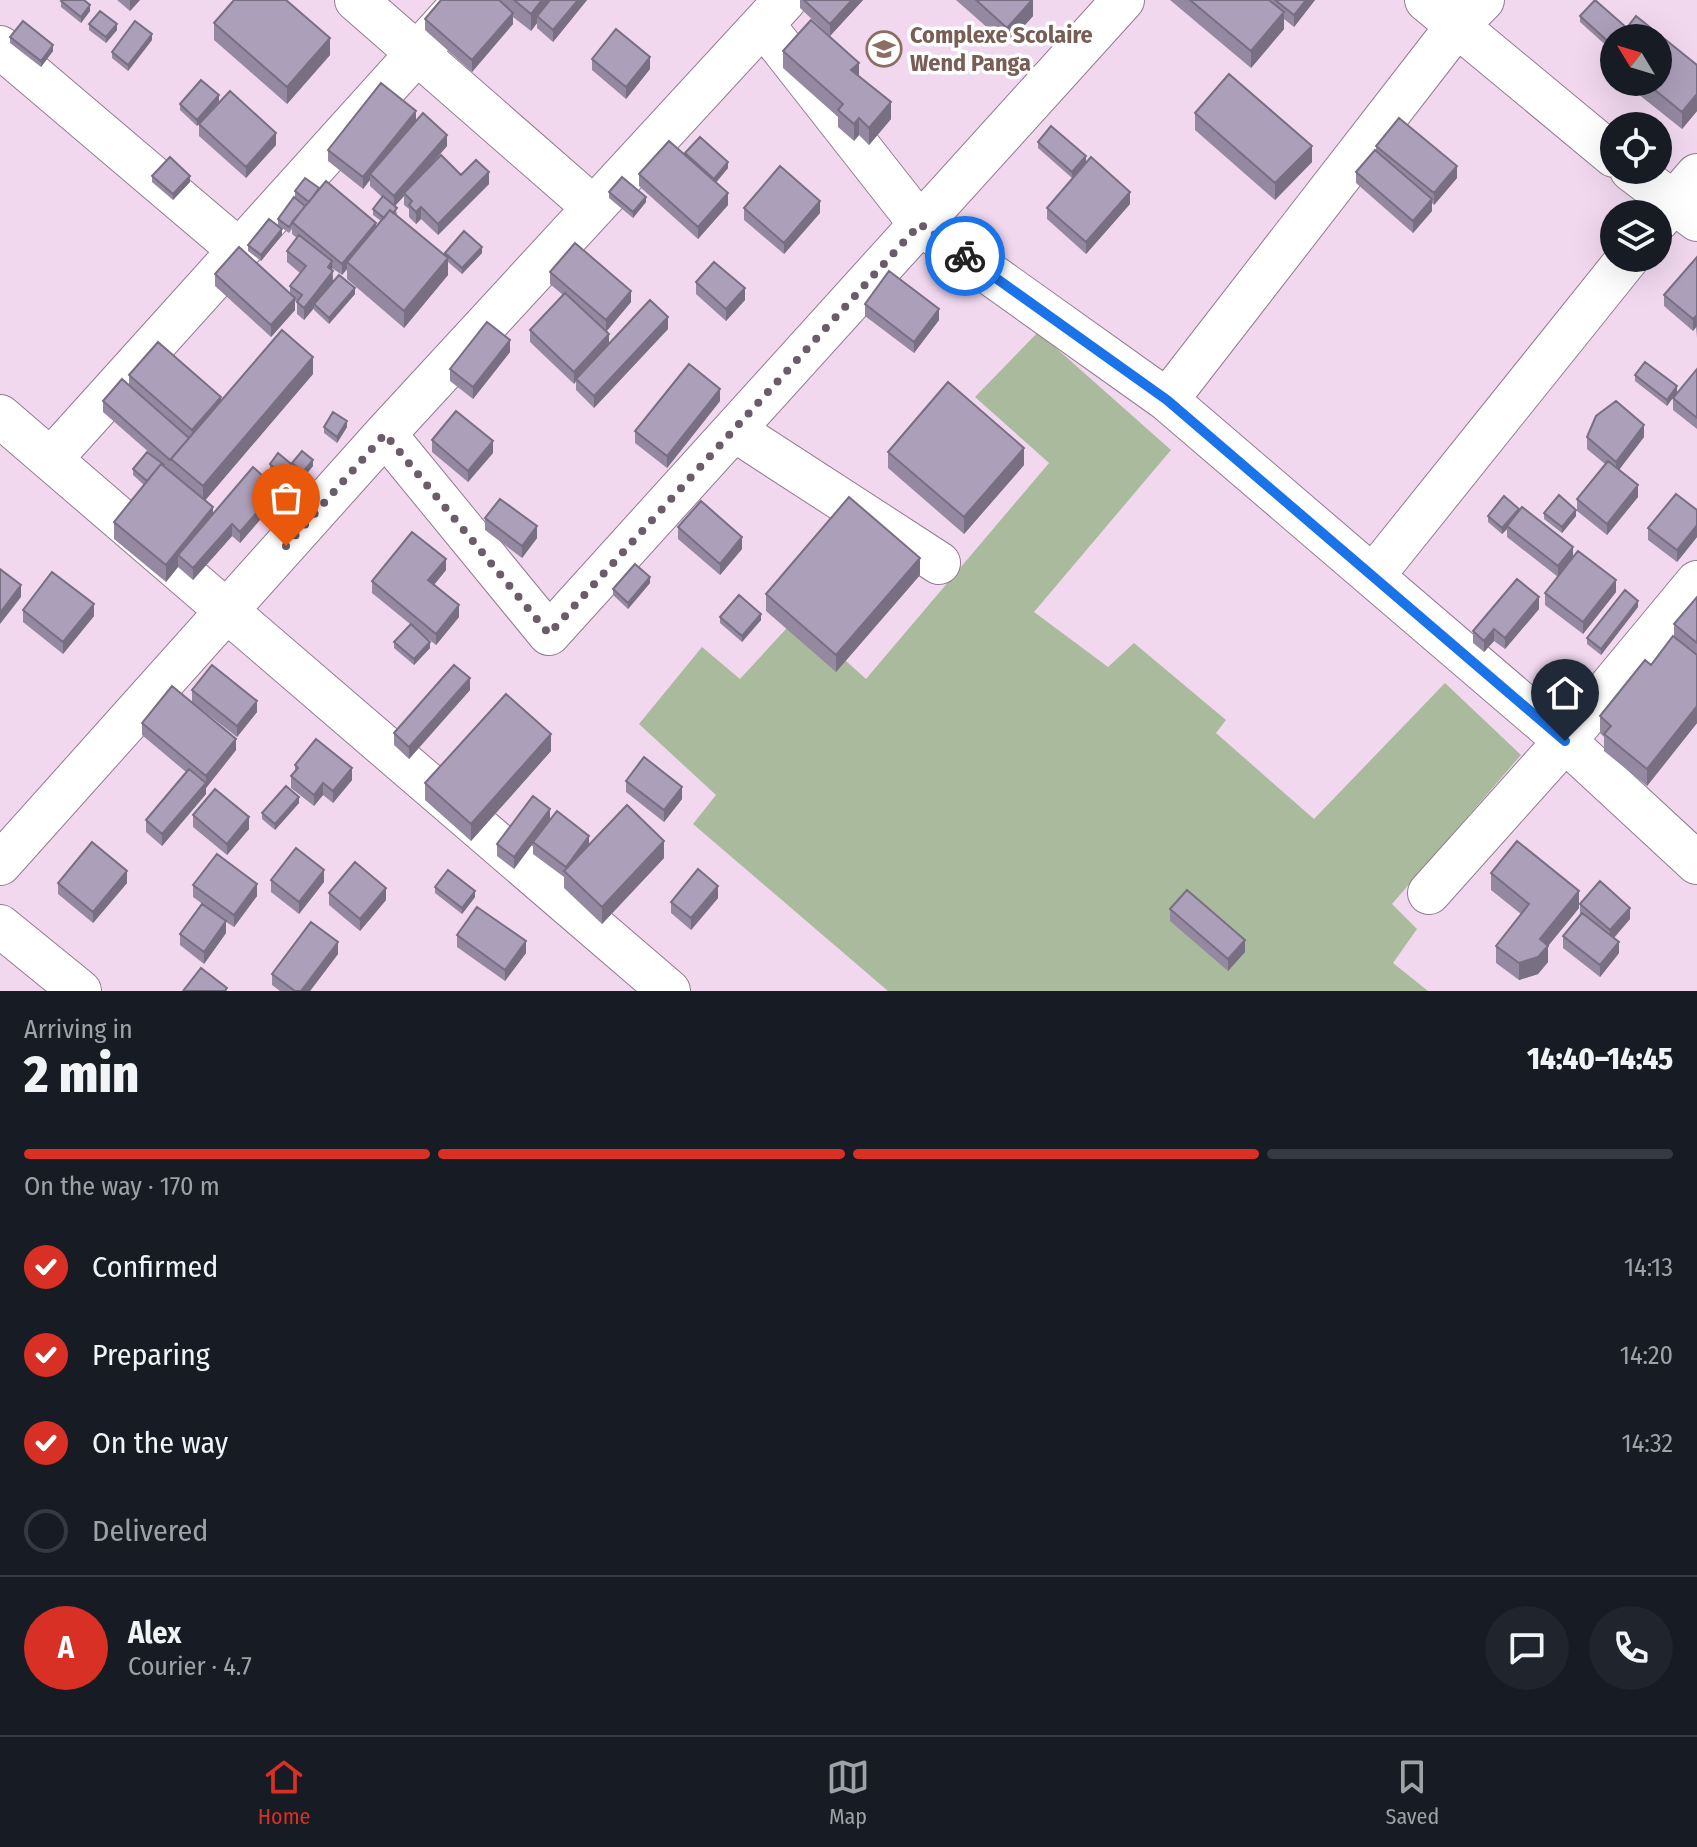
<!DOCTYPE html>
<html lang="en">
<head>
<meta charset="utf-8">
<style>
  :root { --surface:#171b24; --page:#20242c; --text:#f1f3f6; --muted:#9ea1a6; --line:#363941; --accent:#d93025 }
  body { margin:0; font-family:"Fira Sans Condensed",sans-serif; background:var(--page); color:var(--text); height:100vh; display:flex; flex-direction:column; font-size:30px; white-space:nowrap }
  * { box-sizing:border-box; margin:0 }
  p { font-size:26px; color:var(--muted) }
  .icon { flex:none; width:44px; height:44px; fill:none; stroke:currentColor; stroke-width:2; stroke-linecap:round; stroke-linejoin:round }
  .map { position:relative; height:991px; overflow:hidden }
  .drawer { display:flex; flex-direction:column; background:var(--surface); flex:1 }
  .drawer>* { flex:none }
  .needle { width:52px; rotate:308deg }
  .buttons { position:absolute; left:1600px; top:24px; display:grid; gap:16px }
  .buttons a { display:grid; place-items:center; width:72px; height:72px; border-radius:50%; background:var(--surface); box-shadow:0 8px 32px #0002; font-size:40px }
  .pin { position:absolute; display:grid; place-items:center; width:68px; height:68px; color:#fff; margin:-82px -34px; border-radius:50% 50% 50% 0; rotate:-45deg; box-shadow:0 0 8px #0007 }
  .pin .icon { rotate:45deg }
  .courier { position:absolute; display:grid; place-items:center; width:80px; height:80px; margin:-40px; border:6px solid #1a73e8; border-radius:50%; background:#fff; color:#222; box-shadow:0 2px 10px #0007 }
  .summary em { font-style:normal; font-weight:800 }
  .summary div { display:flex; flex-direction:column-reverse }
  .summary { display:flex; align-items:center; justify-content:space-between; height:136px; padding:0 24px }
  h1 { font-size:52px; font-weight:800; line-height:60px }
  .bar { display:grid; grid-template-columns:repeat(4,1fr); gap:12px 8px; align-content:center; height:96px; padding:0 24px }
  .bar i { height:10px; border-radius:6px; background:var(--line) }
  .bar .active { background:var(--accent) }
  .bar p { grid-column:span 4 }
  .line { display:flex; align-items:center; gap:20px; padding:0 24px; border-top:2px solid var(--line) }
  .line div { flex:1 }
  .round { display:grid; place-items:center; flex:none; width:84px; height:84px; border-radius:42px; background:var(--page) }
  ol { padding:0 24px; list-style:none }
  li { display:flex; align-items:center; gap:24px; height:88px }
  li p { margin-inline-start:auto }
  li .icon { padding:8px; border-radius:50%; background:var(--accent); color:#fff; stroke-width:4 }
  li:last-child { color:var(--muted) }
  li i { width:44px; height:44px; border:4px solid var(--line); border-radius:50% }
  .menu { display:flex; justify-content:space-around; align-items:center; height:112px; border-top:2px solid var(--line); background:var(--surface); font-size:22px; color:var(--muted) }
  .menu a { display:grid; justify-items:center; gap:4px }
  .menu .active { color:var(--accent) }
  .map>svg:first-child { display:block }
</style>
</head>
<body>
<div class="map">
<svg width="1697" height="991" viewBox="0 0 1697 991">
  <rect width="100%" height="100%" fill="#f1d8ef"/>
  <path fill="#aaba9c" d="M1038 332 1171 450 1034 612 1108 667 1134 643 1226 720 1216 733 1314 819 1445 683 1521 755 1392 904 1417 929 1393 963 1428 991H888L693 824 716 795 639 724 702 647 740 679 797 617 866 679 1049 463 975 397Z"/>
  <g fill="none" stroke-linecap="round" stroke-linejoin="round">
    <defs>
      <path id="minor" d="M356 0 593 207
        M1426 0 1614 156
        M763 24 920 224 1167 400 1565 741 1697 863
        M0 47 239 250
        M1631 170 1697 220
        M1658 220 1697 175
        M1167 400 1456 27 1483 0
        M0 416 669 991
        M734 430 939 563
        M385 434 549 634 1123 0
        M51 459 465 0
        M1373 576 1628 258
        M0 864 385 434 785 0
        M1429 893 1565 741 1697 582
        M0 926 80 991"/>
    </defs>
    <use href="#minor" stroke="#927c90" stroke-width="44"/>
    <use href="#minor" stroke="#fff" stroke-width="42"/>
  </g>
  <path fill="#9489a0" d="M117 0H140L130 11Z
    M441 0H587L553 42 537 28V23L531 31 513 17V24L472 72 425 30V19Z
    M800 0H863L830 36 800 8Z
    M956 0H1033V16L1007 45Z
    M1170 0H1315L1294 27 1284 19V29L1251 68Z
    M61 1 90 11 81 23 61 7Z
    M1580 16 1627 28 1697 65V111L1682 129 1623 82H1658L1614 38V75L1607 69V53L1610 49 1580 22Z
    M214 23 330 55 287 104 214 40Z
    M89 24 117 30 106 43 89 30Z
    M10 37 53 51 41 67 10 43Z
    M152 40 128 71 112 58V52Z
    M783 51 859 76 891 119 869 145 859 135 854 141 838 127V117L783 68Z
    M592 59 650 69 626 99 592 70Z
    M219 101 197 126 180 110V104Z
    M1195 113 1312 162 1275 200 1195 130Z
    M416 121 447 146 427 169 461 175 489 184 438 235 421 219 416 224 409 217V209L404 205V196L395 206 397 214 396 215 445 256V253H482L462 274 448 262V275L404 328 347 279V269L342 275 332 268 333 281 355 294 329 324 314 310V308L304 320 297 314V302L295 301V310L271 337 215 286V274L290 294V286L300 273 287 262V251L297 238 292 234V229L289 233 278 225V219L306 206 295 197V191L319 190 376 227 381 221 373 215V209L382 197 370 186V180L363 189 328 161V150Z
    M199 124 276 145 246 178 199 136Z
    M1038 142 1086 162 1072 178 1038 148Z
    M1376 146 1457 178 1434 205 1432 203V211L1413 233 1356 183V172L1376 151Z
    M685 153 728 168 716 183 728 205 698 239 639 186V174L685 155Z
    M152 176 190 182 173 200 152 182Z
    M609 192 646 202 633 218 609 198Z
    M1130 204 1086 254 1047 219V208Z
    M744 208 820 213 784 254 744 220Z
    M282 235 261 261 248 251V245Z
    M1697 257V338L1696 327 1693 331 1664 306V295Z
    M550 272 631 302 606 331 609 343 668 329 594 408 576 390V382L574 384 530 342V330L563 295 550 284Z
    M696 282 745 300 726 321 696 294Z
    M865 304 939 320 914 353 865 316Z
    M510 352 473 399 450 381V369Z
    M1697 369V429L1673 410V398Z
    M313 374 205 500 213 514 277 500 240 543 232 536 193 580 178 567 166 582 114 539V522L144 485 133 475V469L151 454 103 412V401L129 385V375L221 401Z
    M1635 375 1677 392 1667 406 1635 381Z
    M720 401 667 468 635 443V431Z
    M324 427H347L337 443 324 433Z
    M1587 437H1644L1619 469 1638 497 1607 535 1577 511V499L1605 464 1587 449Z
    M432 440 493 453 468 482 432 452Z
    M888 452 1024 465 964 534 888 468Z
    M292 463 313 466 303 478 292 469Z
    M270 464 291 470 283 481 270 470Z
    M1697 510V537L1677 562 1648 540V528Z
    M1544 513 1576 516 1562 533 1544 519Z
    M1488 516 1573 558 1616 592 1583 634 1545 605V593L1558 577 1507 537V529L1502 534 1488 522Z
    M485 518 537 538 522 558 485 530Z
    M678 527 742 549 720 575 678 539Z
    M446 570 434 585 459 617 436 645 422 634 430 648 414 665 394 648V642L410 624 372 593V581Z
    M920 575 836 672 766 611V594Z
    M650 583 628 609 613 595V589Z
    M1697 597V723L1647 786 1604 751V737L1600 733V716L1651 665 1674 637V624Z
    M1638 607 1601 655 1587 644V638Z
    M1539 609 1505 649 1494 641 1484 652 1473 643V631Z
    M23 610 94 616 63 654 23 622Z
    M720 617 761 620 742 642 720 623Z
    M192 690 257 712 237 737 192 702Z
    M470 690 409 759 394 745V733Z
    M142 723 236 750 206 788V794L162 846 146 832V820L186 772 142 735Z
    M551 751 471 841 425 800V783Z
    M295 765 352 780 333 803 323 795 314 806 291 788V776L295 772Z
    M626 781 682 799 664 822 626 792Z
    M299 803 275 830 262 819V813Z
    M193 815 249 829 227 855 193 827Z
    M550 820 589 845 664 858 602 924 564 888V877L533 854V843L514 869 497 856V844Z
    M1491 873 1579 908 1548 946V962L1538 974 1519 980 1496 963V946L1521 914 1491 890Z
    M271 880 324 882 299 914 271 892Z
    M58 883H127L93 923 58 894Z
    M193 885 257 896 234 927 226 922V933L204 964 180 945V934L220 917 193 897Z
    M435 887 475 897 462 914 435 893Z
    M329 893 386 900 360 931 329 905Z
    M718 898 691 930 671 913V902Z
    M1580 904 1630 919 1614 938 1619 953 1600 977 1563 948V936L1580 915Z
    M1170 909 1245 952 1228 971 1170 921Z
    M457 935 526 953 505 981 457 947Z
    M338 954 310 991H280L272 985V974Z"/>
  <path fill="#786f82" d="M130 0H140L130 11Z
    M542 0H555L537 16V23L531 31V14Z
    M578 0H587L553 42V30Z
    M852 0H863L830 36V24Z
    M1033 0V16L1007 45V28Z
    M1306 0H1315L1294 27V15Z
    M90 5V11L81 23V17Z
    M1284 12V29L1251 68V51Z
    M513 13V24L472 72V60Z
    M117 24V30L106 43V37Z
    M152 34V40L128 71V65Z
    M330 38V55L287 104V87Z
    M53 45V51L41 67V61Z
    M650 57V69L626 99V87Z
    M859 63V79L851 70Z
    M1697 94V111L1682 129V112Z
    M219 95V101L197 126V120Z
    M891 102V119L869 145V128Z
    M416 111V123L370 174V180L363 189V177Z
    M859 118V135L854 141V124Z
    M276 133V145L246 178V167Z
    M447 135V146L405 194 404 193V196L394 207V196Z
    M1312 146V162L1275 200V183Z
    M1086 156V162L1072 178V172Z
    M728 162V168L714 184V179Z
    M1457 166V178L1434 205V193Z
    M489 172V184L438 235V224Z
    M190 176V182L173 200V194Z
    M1130 192V204L1086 254V242Z
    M728 193V205L698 239V227Z
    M646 197V202L633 218V212Z
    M1432 199V211L1413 233V221Z
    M820 201V213L784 254V243Z
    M421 207V219L416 224V212Z
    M376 223V234L347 262V269L342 275V264Z
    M282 229V235L261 261V255Z
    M482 247V253L462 274V268Z
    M448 258V275L404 328V311Z
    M332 261 333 283 314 304V308L304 320V308Z
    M355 288V294L329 324V318Z
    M745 288V300L726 321V309Z
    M631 291V302L606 332V320Z
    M295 298V310L271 337V325Z
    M939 309V320L914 353V342Z
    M1697 315V326L1693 331V319Z
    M668 317V329L594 408V396Z
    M609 334V346L576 379 574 384V372Z
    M510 340V352L473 399V387Z
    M313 357V374L203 503V486Z
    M1677 386V392L1667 406V400Z
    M720 389V401L667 468V456Z
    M221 397V409L192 442V430Z
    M347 421V427L337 443V437Z
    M1644 425V437L1616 474V462Z
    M493 441V453L468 482V471Z
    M1024 448V465L964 534V517Z
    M313 460V466L303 478V472Z
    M291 464V470L283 481V475Z
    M1638 485V497L1607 535V524Z
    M277 489V500L240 543V532Z
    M213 507V524L178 555V567L166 582V565Z
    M1519 509V515L1507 526V529L1502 534V528Z
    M1576 510V516L1562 533V527Z
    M232 524V536L193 580V568Z
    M1697 525V537L1677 562V550Z
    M537 526V538L522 558V546Z
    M742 537V549L720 575V564Z
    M1573 547V558L1558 577V566Z
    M920 558V575L836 672V655Z
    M446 559V570L428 592V580Z
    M650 577V583L628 609V603Z
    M1616 580V592L1583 634V622Z
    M21 585V597L0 624V613Z
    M1539 597V609L1505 649V638Z
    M1638 601V607L1601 655V649Z
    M94 604V616L63 654V642Z
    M459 605V617L436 645V634Z
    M761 614V620L742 642V636Z
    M1494 629V641L1484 652V641Z
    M430 642V648L414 665V659Z
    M470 678V690L409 759V747Z
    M257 701V712L237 737V726Z
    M1697 706V723L1647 786V769Z
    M551 734V751L471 841V824Z
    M236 739V750L206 788V794L162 846V834L206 783V776Z
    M352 768V780L333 803V791Z
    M323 783V795L314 806V795Z
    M682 787V799L664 822V810Z
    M299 797V803L275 830V824Z
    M550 809V821L514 869V857Z
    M249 817V829L227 855V844Z
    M589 836V847L566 873V867Z
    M664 841V858L602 924V907Z
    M324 870V882L299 914V902Z
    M127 871V883L93 923V912Z
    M257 884V896L234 927V915Z
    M718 886V898L691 930V918Z
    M386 888V900L360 931V919Z
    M475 891V897L462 914V908Z
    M1579 891V908L1548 946V962L1538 974 1519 980V963L1540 939Z
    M1630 908V919L1610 942V930Z
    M226 921V933L204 964V952Z
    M1245 940V952L1228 971V959Z
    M526 941V953L505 981V970Z
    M338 942V954L310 991H301Z
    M1619 942V953L1600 977V965Z"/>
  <path fill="#ac9fba" stroke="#786f82" stroke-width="2" d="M62 0H84L90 5 81 17 61 1Z
    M234 0H286L330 38 287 87 214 23Z
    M441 0H499L513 13 472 60 425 19Z
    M514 0H542L531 14Z
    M550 0H578L553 30 537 16Z
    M804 0H852L830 24Z
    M976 0H1032L1007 28Z
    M1190 0H1269L1284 12 1251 51Z
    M1275 0H1306L1294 15Z
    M1595 0 1627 28 1619 38H1614V44L1613 46 1580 16Z
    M100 11 117 24 106 37 89 24Z
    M1636 16 1697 65V94L1682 112 1645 82H1658V38H1619Z
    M811 20 859 63 851 70 891 102 869 128 859 118 854 124 838 110 843 104 783 51Z
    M23 21 53 45 41 61 10 37Z
    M135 21 152 34 128 65 112 52Z
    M616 29 650 57 626 87 592 59Z
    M1614 44V58L1607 53Z
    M1229 74 1312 146 1275 183 1195 113Z
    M201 80 219 95 197 120 180 104Z
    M381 83 416 111 363 177 328 150Z
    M230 91 276 133 246 167 199 124Z
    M423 113 447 135 394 196 370 174Z
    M1399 118 1457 166 1434 193 1376 146Z
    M1051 126 1086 156 1072 172 1038 142Z
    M700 137 728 162 714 179 685 153Z
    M669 141 728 193 698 227 639 174Z
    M1375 150 1432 199 1413 221 1356 172Z
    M441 155 461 175 476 160 489 172 438 224 421 207 416 212 409 205 412 201 404 193Z
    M170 157 190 176 173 194 152 176Z
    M1091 157 1130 192 1086 242 1047 208Z
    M780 166 820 201 784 243 744 208Z
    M622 177 646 197 633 212 609 192Z
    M305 178 319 188 309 202 295 191Z
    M326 181 376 223 342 264 292 222Z
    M383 196 397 208 393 213 390 210 384 218 373 209Z
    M294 197 305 206 289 227 278 219Z
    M390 210 448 258 404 311 347 262Z
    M269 219 282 229 261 255 248 245Z
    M464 231 482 247 462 268 445 253Z
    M299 235 332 261 328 267 333 271 304 308 297 302 302 295 290 286 306 266 287 251Z
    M575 243 631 291 606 320 550 272Z
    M239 247 295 298 271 325 215 274Z
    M1697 257V315L1693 319 1664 295Z
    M714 262 745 288 726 309 696 282Z
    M889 271 939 309 914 342 865 304Z
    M339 275 355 288 329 318 314 304Z
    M565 293 609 334 574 372 530 330Z
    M650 300 668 317 594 396 576 379Z
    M487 322 510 340 473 387 450 369Z
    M282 330 313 357 203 486 171 459Z
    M158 342 221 397 192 430 129 375Z
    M1645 362 1677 386 1667 400 1635 375Z
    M689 364 720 389 667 456 635 431Z
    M1697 369V418L1673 398Z
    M122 379 189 438 170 460 103 401Z
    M948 382 1024 448 964 517 888 452Z
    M1616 401 1644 425 1616 462 1587 437 1596 416Z
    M456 411 493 441 468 471 432 440Z
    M333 412 347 421 337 437 324 427Z
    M302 451 313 460 303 472 292 463Z
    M147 452 163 464H161L147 481 133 469Z
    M278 453 291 464 283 475 270 464Z
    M1608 461 1638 485 1607 524 1577 499Z
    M161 464 213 507 166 565 114 522Z
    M253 467 277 489 240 532 232 524 193 568 178 555Z
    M1676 494 1697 510V525L1677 550 1648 528Z
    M1559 495 1576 510 1562 527 1544 513Z
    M1504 496 1519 509 1502 528 1488 516Z
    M849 497 920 558 836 655 766 594Z
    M500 499 537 526 522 546 485 518Z
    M701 501 742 537 720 564 678 527Z
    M1522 507 1573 547 1558 566 1507 526Z
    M412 532 446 559 428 580 459 605 436 634 372 581Z
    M1578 551 1616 580 1583 622 1545 593Z
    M635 564 650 577 628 603 613 589Z
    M0 569 21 585 0 613Z
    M52 572 94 604 63 642 23 610Z
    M1517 579 1539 597 1505 638 1494 629 1484 641 1473 631Z
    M1625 590 1638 601 1601 649 1587 638Z
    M739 595 761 614 742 636 720 617Z
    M1697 597V643L1674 624Z
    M411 624 430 642 414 659 394 642Z
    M1673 636 1697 655V706L1647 769 1604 734 1611 726 1600 716 1645 660 1651 665Z
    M212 665 257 701 237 726 192 690Z
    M454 665 470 678 409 747 394 733Z
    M172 686 236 739 206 776 142 723Z
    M506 694 551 734 471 824 425 783Z
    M316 739 352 768 333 791 323 783 314 795 291 776 298 768 295 765Z
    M644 757 682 787 664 810 626 781Z
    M189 769 206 783 162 834 146 820Z
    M286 786 299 797 275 824 262 813Z
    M215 789 249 817 227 844 193 815Z
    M533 796 550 809 514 857 497 844Z
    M627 805 664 841 602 907 564 871Z
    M557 811 589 836 566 867 533 842Z
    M1517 841 1579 891 1540 939 1548 946 1538 957 1519 963 1496 946 1529 904 1491 873Z
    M92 842 127 871 93 912 58 883Z
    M296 848 324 870 299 902 271 880Z
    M217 854 257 884 234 915 193 885Z
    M355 862 386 888 360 919 329 893Z
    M698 869 718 886 691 918 671 902Z
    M448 870 475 891 462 908 435 887Z
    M1600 881 1630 908 1610 930 1580 904Z
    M1187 890 1245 940 1228 959 1170 909Z
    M202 904 226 921 204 952 180 934Z
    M477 907 526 941 505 970 457 935Z
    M1582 913 1619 942 1600 965 1563 936Z
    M311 922 338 942 301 991H295L272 974Z
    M201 968 227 988 225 991H183Z"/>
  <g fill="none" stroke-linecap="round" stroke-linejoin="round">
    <path stroke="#6a5c69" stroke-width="8" stroke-dasharray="0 14.4" d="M286 546 385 434 549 634 920 224 965 256"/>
    <path stroke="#1a73e8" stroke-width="10" d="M965 256 1167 400 1565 741"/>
  </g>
  <defs>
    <symbol id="school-ring" viewBox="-11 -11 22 22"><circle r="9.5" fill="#fff" stroke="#8d6e63" stroke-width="1.5"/><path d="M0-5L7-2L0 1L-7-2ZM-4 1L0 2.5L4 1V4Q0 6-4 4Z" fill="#8d6e63"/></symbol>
  </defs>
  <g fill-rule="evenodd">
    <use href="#school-ring" x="864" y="29" width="40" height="40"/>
  </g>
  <g text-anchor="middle" stroke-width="7" stroke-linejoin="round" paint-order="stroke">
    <g font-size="24" font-weight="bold" fill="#785e54" stroke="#fff" text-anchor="start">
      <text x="910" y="43">Complexe Scolaire<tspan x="910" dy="28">Wend Panga</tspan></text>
    </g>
  </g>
</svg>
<div class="buttons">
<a><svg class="needle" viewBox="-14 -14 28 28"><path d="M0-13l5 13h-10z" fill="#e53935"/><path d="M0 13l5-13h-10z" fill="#9ea1a6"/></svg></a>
<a><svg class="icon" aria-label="locate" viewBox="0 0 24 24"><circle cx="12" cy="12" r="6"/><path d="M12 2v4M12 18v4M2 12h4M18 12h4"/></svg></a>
<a><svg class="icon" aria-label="layers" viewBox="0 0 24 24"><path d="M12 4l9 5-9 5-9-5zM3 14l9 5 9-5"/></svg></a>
</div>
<div class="pin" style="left:286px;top:546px;background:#ea580c"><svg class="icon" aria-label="bag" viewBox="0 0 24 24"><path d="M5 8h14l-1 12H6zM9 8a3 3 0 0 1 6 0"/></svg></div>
<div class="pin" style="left:1565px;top:741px;background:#1f2937"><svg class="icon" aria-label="home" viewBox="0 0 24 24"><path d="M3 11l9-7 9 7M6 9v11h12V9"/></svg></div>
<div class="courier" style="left:965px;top:256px"><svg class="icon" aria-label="bike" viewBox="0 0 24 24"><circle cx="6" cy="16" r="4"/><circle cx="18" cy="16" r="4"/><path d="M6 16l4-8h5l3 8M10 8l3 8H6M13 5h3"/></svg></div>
</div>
<section class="drawer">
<div class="summary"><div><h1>2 min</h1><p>Arriving in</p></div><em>14:40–14:45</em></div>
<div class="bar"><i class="active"></i><i class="active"></i><i class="active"></i><i></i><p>On the way · 170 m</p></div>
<ol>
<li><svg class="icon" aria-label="check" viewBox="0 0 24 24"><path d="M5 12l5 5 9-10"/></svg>Confirmed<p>14:13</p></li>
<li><svg class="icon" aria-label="check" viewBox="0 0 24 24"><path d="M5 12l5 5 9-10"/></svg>Preparing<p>14:20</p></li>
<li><svg class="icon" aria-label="check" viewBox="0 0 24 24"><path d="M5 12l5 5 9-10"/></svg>On the way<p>14:32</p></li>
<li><i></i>Delivered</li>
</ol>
<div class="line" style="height:144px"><b class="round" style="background:var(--accent);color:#fff">A</b><div><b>Alex</b><p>Courier · 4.7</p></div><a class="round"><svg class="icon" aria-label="chat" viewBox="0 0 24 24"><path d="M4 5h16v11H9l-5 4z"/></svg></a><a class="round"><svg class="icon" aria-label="phone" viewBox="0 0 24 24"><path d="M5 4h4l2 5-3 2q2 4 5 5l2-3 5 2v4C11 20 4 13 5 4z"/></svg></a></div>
</section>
<nav class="menu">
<a class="active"><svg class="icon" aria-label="home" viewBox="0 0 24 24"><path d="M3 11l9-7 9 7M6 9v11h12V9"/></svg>Home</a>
<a><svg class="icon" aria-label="map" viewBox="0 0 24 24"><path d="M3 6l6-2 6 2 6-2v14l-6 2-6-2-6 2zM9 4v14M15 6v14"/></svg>Map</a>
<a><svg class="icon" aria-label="saved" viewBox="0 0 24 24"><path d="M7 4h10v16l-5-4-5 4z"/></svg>Saved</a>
</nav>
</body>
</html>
